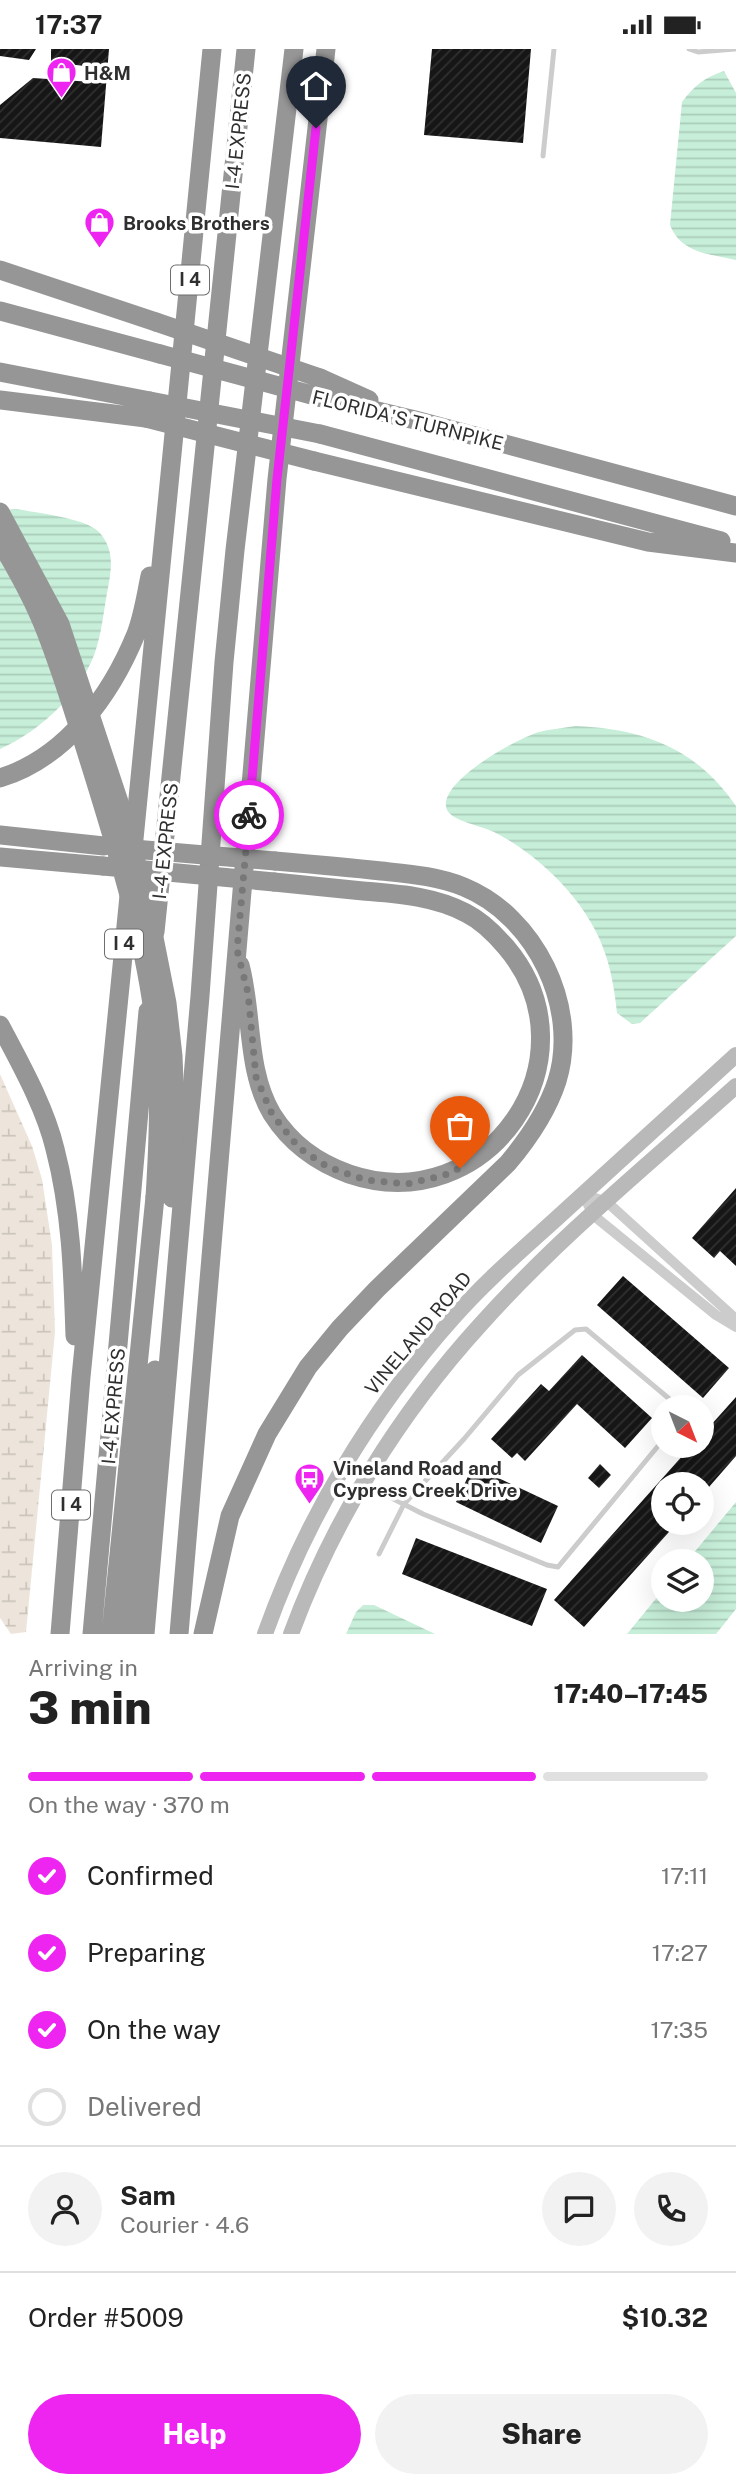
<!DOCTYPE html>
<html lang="en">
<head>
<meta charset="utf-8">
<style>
  :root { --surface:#fff; --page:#f2f2f2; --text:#222; --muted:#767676; --line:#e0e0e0; --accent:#ee25f1 }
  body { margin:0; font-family:"Public Sans",sans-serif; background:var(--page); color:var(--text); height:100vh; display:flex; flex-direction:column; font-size:26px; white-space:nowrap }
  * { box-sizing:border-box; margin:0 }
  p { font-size:23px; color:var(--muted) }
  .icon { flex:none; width:38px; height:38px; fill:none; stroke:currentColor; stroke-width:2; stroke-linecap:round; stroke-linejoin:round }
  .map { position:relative; height:1585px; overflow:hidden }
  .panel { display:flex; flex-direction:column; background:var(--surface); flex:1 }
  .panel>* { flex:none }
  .needle { width:46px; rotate:138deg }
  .tools { position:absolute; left:651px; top:1346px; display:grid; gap:14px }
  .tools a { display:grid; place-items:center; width:63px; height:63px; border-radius:50%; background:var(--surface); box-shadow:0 7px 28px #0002; font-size:35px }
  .pin { position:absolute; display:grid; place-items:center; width:60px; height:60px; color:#fff; margin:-72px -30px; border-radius:50% 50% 50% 0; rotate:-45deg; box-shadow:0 0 7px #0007 }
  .pin .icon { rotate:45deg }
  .courier { position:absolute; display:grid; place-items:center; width:70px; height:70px; margin:-35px; border:5px solid #ee25f1; border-radius:50%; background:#fff; color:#222; box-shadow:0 2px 9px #0007 }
  .summary em { font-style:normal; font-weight:800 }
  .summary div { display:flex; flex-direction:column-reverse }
  .summary { display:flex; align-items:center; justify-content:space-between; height:119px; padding:0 28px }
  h1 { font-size:46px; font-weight:800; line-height:52px }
  .bar { display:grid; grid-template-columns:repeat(4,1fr); gap:10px 7px; align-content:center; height:84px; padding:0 28px }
  .bar i { height:9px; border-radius:5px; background:var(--line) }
  .bar .active { background:var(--accent) }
  .bar p { grid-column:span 4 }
  .line { display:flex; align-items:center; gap:18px; padding:0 28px; border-top:2px solid var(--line) }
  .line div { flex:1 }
  .round { display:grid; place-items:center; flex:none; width:74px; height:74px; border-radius:37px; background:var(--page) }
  ol { padding:0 28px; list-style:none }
  li { display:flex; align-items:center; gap:21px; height:77px }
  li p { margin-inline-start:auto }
  li .icon { padding:7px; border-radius:50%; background:var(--accent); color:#fff; stroke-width:4 }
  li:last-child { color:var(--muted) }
  li i { width:38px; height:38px; border:4px solid var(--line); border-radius:50% }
  .primary-button { display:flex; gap:14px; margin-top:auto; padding:14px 28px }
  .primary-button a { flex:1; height:80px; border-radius:42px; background:var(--accent); color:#fff; font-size:28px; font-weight:800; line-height:80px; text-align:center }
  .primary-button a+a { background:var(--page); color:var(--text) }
  .status { display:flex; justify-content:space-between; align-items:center; height:49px; padding:0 35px; background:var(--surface); direction:ltr }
  .status svg { height:19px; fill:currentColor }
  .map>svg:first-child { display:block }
</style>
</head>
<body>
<div class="status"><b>17:37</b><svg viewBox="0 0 49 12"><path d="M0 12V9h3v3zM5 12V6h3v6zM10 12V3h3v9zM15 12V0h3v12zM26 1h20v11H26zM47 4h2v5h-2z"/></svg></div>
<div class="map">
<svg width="736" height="1585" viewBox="0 0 736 1585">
  <defs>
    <pattern id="wetland-marsh" width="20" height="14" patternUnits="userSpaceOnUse" patternTransform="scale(1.75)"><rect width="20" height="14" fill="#ede5db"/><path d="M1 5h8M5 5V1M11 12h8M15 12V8" fill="none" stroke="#ccc5bc"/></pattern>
    <pattern id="water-rules" width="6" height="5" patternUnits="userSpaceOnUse" patternTransform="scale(1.75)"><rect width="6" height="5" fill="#c6eed8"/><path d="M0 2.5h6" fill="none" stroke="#aaccba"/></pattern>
    <pattern id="building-hatch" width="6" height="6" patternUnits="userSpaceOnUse" patternTransform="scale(1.75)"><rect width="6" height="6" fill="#161616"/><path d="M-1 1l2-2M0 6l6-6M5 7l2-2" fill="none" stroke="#303030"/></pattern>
  </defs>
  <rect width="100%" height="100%" fill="#fff"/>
  <path fill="url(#wetland-marsh)" d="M0 1025 32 1097 42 1130 52 1196 55 1283 26 1583 11 1585 0 1569Z"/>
  <path fill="url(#water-rules)" d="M724 22 736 44V211C709 205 681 204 670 176L682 53C694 37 705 28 724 22Z
    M17 460C36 464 86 469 99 483 116 502 111 522 107 544 104 561 102 580 97 597 85 641 41 682 0 700V461Z
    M576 677C644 680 696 699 736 757V887L640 974 632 975 617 964C615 945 612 925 606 907 590 855 541 807 494 783 482 777 452 772 447 761 435 734 518 689 539 683 551 680 564 679 576 677Z
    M736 1453V1560L716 1585H627L663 1541V1550H702V1512H687Z
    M363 1556H374L435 1585H346L356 1563Z"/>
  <path fill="url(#building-hatch)" d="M0 0H36L29 11 0 7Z
    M51 0H109L101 98 0 89V56L33 29 92 33 93 18 51 13Z
    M432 0H531L523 94 424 86Z
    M736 1139V1217L720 1202 714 1209 692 1189Z
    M623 1227 729 1319 703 1349 597 1256Z
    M582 1306 652 1369 625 1399 577 1355 525 1412 517 1404 512 1409 491 1390 541 1335 549 1342Z
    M736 1348V1407L702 1446V1435H663V1474H677L584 1578 554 1551 692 1396H702V1386Z
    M600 1415 611 1426 599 1439 588 1429Z
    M473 1417 558 1457 541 1494 456 1453Z
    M416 1489 547 1540 532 1577 402 1525Z"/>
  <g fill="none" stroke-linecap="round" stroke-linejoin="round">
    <path stroke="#ccc" stroke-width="5" d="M689 0 698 3 735 0
      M543 107 554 0
      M366 1436 423 1465 547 1516 558 1518 663 1391
      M379 1505 404 1455 464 1390 518 1326 575 1281 586 1280 679 1358"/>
    <path stroke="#ccc" stroke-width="10" d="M583 1145 593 1166 716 1266 736 1278
      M583 1145 607 1153 736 1270"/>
    <path stroke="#b9b9b9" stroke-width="16" d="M265 1585C306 1469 371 1361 453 1269 488 1229 529 1195 568 1159 624 1108 680 1057 736 1006
      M291 1585C333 1471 399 1365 481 1275 558 1189 650 1114 736 1037"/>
    <path stroke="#969696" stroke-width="19" d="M0 221 156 273
      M0 262 160 305
      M0 323 150 352
      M320 329 369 351
      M319 348 415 371 736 457
      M0 351 146 369
      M320 385 721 492
      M314 412 648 493 736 504
      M0 729C66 709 111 646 136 585 143 567 146 546 150 527
      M0 786 104 797
      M133 800 212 0
      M0 808 103 817
      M155 883 246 0
      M240 916C253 965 246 1021 272 1065 291 1095 316 1113 349 1125 487 1172 600 1009 506 898 494 884 482 872 466 864 434 847 398 845 363 842 333 839 303 836 274 833
      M0 976C20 1014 45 1058 55 1100 71 1161 73 1224 75 1287
      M60 1585 81 1328 129 847
      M92 1585 148 962
      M111 1585 155 1148
      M128 1585 155 1321
      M145 1585 200 947 224 613 235 501 294 0
      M179 1585 277 430 326 0
      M203 1585 230 1467 267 1385 308 1318 340 1279 377 1240 508 1114C529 1089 547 1063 557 1032 580 958 535 867 464 838 437 827 409 825 381 822 345 818 310 815 275 812"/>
    <path stroke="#969696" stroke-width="19" d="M156 273 320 329
      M160 305 319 348
      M150 352 320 385
      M146 369 314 412
      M0 463 60 575 123 765 147 853 167 954 173 1007 175 1059 172 1149
      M0 492C17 522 34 551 46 583 64 629 78 677 93 724 117 802 142 881 153 962 161 1024 159 1086 155 1148
      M122 799 275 812
      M103 817 274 833"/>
  </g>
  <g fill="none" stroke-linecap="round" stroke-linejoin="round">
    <path stroke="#787878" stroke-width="7" stroke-dasharray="0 12.6" d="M249 766 237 901 248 944 256 1028 272 1065 299 1099 328 1118 366 1131 407 1135 445 1126 460 1119"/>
    <path stroke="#ee25f1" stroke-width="9" d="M249 766 277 430 316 79"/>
  </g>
  <defs>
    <symbol id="shop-pin" viewBox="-11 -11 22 30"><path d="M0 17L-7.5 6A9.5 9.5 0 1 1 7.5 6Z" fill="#ee25f1" stroke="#fff"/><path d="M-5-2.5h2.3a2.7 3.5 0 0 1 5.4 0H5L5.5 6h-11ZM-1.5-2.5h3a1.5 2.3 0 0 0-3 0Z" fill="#fff"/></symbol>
    <symbol id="bus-pin" viewBox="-11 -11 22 30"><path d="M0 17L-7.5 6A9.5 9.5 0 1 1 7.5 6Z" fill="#ee25f1" stroke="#fff"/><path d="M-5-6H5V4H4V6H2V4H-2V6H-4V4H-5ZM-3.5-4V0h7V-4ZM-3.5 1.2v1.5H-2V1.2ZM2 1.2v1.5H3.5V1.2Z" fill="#fff"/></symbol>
  </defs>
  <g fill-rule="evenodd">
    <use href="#shop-pin" x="44" y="6" width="35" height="47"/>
    <use href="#shop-pin" x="82" y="156" width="35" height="47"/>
    <use href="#bus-pin" x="292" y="1412" width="35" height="47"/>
  </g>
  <g text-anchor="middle" stroke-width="7" stroke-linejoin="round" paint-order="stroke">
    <g fill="#fff" stroke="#6d6d6d" stroke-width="2">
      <rect x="171" y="216.5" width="38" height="29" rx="5"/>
      <rect x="105" y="880.5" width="38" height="29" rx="5"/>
      <rect x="52" y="1441.5" width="38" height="29" rx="5"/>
    </g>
    <g font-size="18" font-weight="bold" fill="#2f2f2f">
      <text x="190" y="237">I 4</text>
      <text x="124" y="901">I 4</text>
      <text x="71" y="1462">I 4</text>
    </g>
    <g font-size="19" font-weight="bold" fill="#2f2f2f" stroke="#fff" text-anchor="start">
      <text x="84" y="31">H&amp;M</text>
      <text x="123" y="181">Brooks Brothers</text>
      <text x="333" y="1426">Vineland Road and<tspan x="333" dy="22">Cypress Creek Drive</tspan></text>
    </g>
    <g font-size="19" fill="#2f2f2f" stroke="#fff">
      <text transform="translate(238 82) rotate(-84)" y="7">I-4 EXPRESS</text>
      <text transform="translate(408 371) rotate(14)" y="7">FLORIDA'S TURNPIKE</text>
      <text transform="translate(165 792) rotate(-84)" y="7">I-4 EXPRESS</text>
      <text transform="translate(418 1284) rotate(-50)" y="7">VINELAND ROAD</text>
      <text transform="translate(113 1357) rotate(-85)" y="7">I-4 EXPRESS</text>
    </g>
  </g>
</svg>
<div class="tools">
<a><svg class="needle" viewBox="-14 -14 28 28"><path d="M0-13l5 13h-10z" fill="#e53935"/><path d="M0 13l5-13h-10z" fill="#767676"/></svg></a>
<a><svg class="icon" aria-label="locate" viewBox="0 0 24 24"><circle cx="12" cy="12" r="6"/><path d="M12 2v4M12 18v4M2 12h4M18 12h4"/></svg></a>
<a><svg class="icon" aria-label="layers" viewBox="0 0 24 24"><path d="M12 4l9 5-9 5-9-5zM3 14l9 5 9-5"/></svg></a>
</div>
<div class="pin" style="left:460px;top:1119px;background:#ea580c"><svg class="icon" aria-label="bag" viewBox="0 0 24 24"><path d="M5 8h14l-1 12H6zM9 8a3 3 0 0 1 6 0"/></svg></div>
<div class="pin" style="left:316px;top:79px;background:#1f2937"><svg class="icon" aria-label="home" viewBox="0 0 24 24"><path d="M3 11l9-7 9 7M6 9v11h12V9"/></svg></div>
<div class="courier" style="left:249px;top:766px"><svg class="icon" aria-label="bike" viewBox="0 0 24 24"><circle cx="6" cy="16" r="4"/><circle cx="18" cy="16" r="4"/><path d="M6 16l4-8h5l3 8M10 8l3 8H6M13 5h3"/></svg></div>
</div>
<section class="panel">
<div class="summary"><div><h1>3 min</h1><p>Arriving in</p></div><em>17:40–17:45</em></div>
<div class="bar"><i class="active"></i><i class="active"></i><i class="active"></i><i></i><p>On the way · 370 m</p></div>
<ol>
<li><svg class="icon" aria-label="check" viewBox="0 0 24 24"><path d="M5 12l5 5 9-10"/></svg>Confirmed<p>17:11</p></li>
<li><svg class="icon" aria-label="check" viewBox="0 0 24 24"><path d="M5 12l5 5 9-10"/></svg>Preparing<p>17:27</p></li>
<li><svg class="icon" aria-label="check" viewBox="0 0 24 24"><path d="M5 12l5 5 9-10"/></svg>On the way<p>17:35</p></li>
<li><i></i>Delivered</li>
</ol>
<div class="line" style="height:126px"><a class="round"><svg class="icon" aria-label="person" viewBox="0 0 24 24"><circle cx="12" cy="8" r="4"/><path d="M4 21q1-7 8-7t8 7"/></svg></a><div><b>Sam</b><p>Courier · 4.6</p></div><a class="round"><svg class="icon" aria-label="chat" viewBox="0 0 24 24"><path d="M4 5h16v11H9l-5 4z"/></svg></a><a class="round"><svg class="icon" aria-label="phone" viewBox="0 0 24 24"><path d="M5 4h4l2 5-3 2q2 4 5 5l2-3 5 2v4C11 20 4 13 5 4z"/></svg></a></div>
<div class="line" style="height:91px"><div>Order #5009</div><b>$10.32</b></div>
<div class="primary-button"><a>Help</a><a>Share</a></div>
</section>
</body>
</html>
